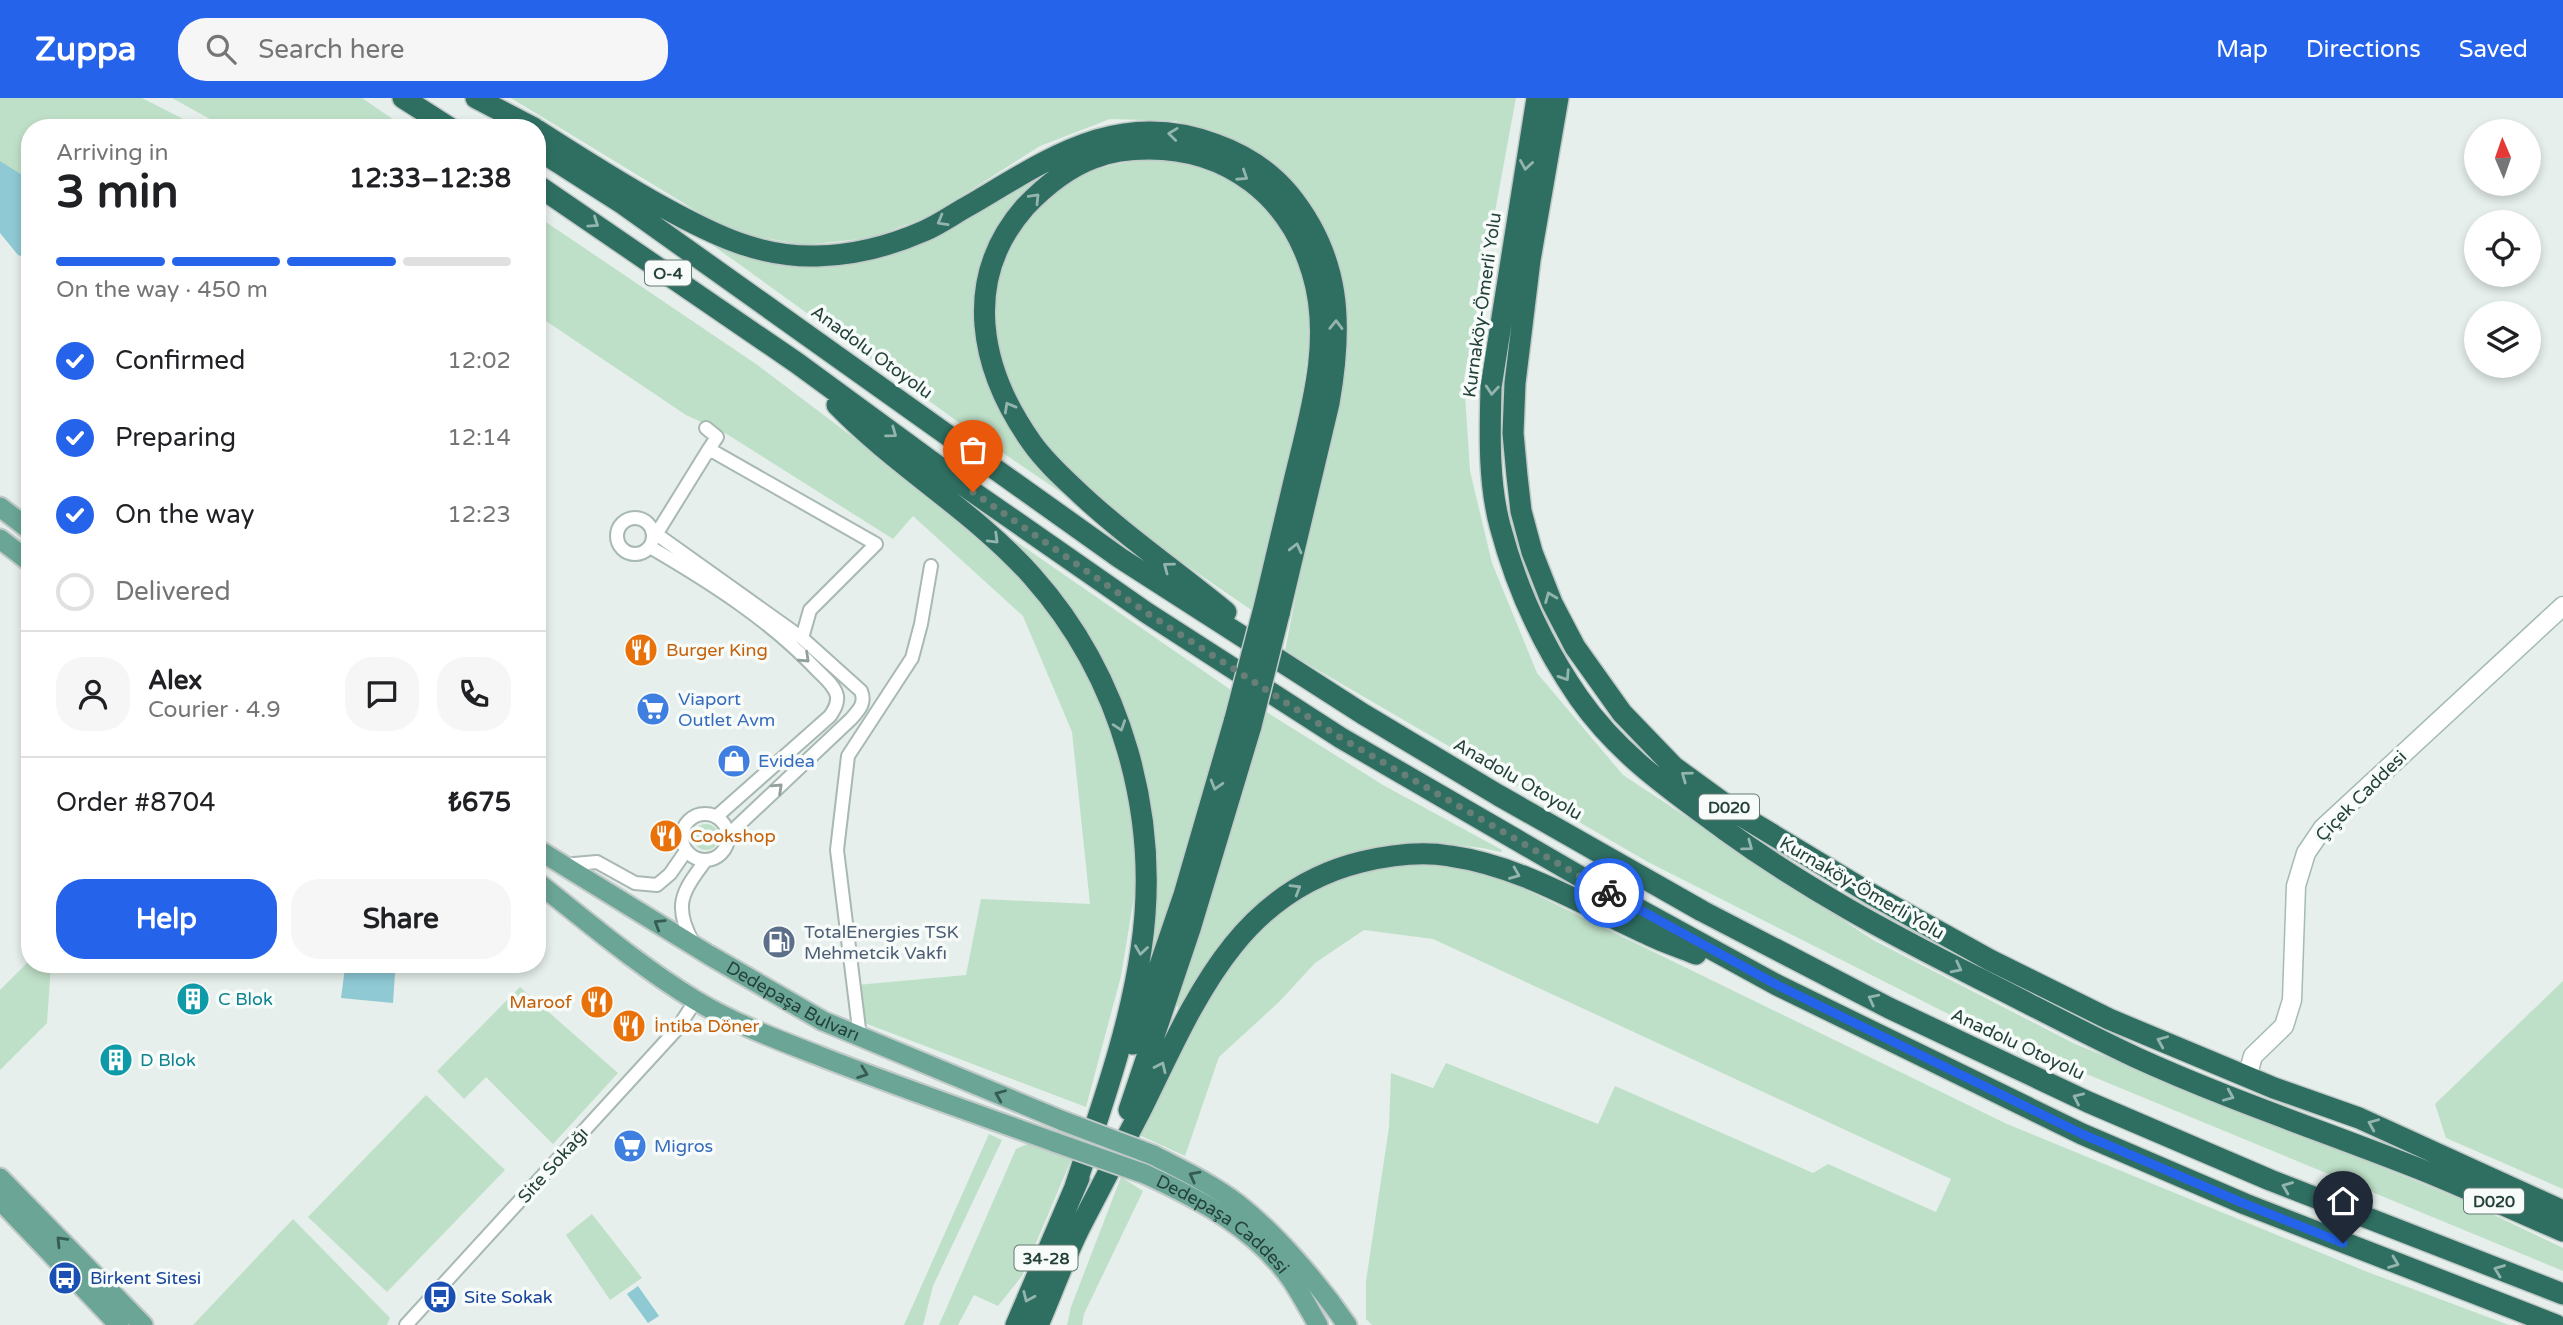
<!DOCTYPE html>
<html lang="en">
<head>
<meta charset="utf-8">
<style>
  :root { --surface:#fff; --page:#f6f6f6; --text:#202124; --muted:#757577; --line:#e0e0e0; --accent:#2563eb }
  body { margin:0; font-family:"Varela Round",sans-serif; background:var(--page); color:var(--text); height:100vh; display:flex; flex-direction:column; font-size:26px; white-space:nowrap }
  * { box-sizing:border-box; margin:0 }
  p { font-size:23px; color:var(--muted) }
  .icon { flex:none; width:38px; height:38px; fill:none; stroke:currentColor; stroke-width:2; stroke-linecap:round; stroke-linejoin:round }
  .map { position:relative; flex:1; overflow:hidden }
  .sheet { position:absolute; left:21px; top:21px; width:525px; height:854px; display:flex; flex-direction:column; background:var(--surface); border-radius:28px; box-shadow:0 4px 10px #0003 }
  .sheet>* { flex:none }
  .needle { width:46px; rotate:358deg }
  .controls { position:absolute; left:2464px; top:21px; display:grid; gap:14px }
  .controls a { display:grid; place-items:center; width:77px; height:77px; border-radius:50%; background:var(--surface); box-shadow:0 4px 10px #0003; font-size:35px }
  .pin { position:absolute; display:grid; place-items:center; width:60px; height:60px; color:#fff; margin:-72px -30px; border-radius:50% 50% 50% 0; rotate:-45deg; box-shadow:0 0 7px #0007 }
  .pin .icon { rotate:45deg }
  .courier { position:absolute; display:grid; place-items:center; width:70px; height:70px; margin:-35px; border:5px solid #2563eb; border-radius:50%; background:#fff; color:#222; box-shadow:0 2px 9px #0007 }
  .overview em { font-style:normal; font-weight:800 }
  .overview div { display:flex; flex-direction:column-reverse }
  .overview { display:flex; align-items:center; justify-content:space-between; height:119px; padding:0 35px }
  h1 { font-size:46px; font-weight:800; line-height:52px }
  .bar { display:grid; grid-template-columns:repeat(4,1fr); gap:10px 7px; align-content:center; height:84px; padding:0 35px }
  .bar i { height:9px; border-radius:5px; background:var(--line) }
  .bar .selected { background:var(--accent) }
  .bar p { grid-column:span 4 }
  .line { display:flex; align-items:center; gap:18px; padding:0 35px; border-top:2px solid var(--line) }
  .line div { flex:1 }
  .round { display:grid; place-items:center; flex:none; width:74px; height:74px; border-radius:28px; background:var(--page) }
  ol { padding:0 35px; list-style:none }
  li { display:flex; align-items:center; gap:21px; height:77px }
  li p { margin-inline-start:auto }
  li .icon { padding:7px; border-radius:50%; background:var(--accent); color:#fff; stroke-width:4 }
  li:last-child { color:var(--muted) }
  li i { width:38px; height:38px; border:4px solid var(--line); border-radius:50% }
  .action { display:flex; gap:14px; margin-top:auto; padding:14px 35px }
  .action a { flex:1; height:80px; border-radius:28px; background:var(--accent); color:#fff; font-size:28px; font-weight:800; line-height:80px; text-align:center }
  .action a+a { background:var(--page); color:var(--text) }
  header { display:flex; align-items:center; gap:42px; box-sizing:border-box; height:98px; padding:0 35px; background:var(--accent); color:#fff }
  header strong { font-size:33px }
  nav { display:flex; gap:38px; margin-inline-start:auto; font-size:24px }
  .search { width:490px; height:63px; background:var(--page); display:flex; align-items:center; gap:18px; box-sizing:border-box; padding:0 24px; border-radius:28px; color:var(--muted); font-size:26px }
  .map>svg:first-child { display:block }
</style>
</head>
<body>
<header>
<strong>Zuppa</strong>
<div class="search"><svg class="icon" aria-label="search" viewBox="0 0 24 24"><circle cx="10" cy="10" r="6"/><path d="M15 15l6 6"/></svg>Search here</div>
<nav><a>Map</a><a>Directions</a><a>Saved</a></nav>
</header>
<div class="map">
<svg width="2563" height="1227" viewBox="0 0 2563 1227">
  <rect width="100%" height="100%" fill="#e6efeb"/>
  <path fill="#bfe0c8" d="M0 0H142L201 30H30V162L0 133Z
    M172 0H362L406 30H226Z
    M511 0H1516L1464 281 1470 373 1492 465 1537 575 1623 677 1873 842 2075 946 2463 1102 2563 1150V1173L1980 932 1648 764 1285 553 1338 282 1341 190 1320 121 1256 56 1176 23 1110 21 1040 48 930 118 871 140 804 147 731 134Z
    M1150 61C1173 63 1195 67 1217 76 1272 97 1306 159 1309 216 1311 263 1299 312 1289 358 1278 410 1266 462 1253 513 1168 454 1051 384 1011 284H1007C1002 265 995 245 993 226 990 206 996 176 1004 157 1015 132 1057 88 1082 77 1104 67 1127 64 1150 61Z
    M1052 72 1014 110 979 240 1069 400 968 331 693 133 825 164Z
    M537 118 756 266 971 428 1043 502 1090 576 1116 635 1133 719 1135 793 1121 878 1086 1009 862 924 857 887 966 877 981 801 1090 806 1072 634 1023 518 913 418 893 441 725 335 686 317 537 217Z
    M998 431 1231 592 1198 714 1139 907 1132 646Z
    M1265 613 1383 687 1502 752 1501 754C1448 741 1388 745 1336 761V764L1322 768 1179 911 1176 904Z
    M693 739a13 13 0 1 1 26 0a13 13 0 1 1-26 0Z
    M1408 767 1452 768 1500 779 2007 1026 2365 1173 2509 1227H1372L1366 1221V1183L1389 1029 1391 975 1433 990 1446 965 1598 1026 1615 988 1813 1075 1828 1066 1936 1114 1951 1081 1433 841 1364 832 1315 865 1279 904 1219 959 1185 1058 1137 1036 1202 904 1245 843 1307 791 1371 771Z
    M30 862V866H51L47 925 0 972V892Z
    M2563 883V1091L2446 1040 2435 1006Z
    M520 889 618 975 553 1046 486 979 464 1001 437 973Z
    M426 997 505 1072 387 1194 308 1119Z
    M989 1036 1002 1042 933 1188 923 1227H904Z
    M1032 1044 1072 1060 1022 1178 998 1208 974 1197 958 1227H939L1016 1051Z
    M1121 1079 1143 1093 1084 1216 1082 1227H1067L1071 1209Z
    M592 1116 642 1180 610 1202 566 1137Z
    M293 1121 390 1220 387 1227H193Z"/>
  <path fill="#8ec9d4" d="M0 63 30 82V162L18 157 0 135Z
    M345 870 395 875 393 905 341 900Z
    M638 1188 659 1218 648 1225 627 1196Z"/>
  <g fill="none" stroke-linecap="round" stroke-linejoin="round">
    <defs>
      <path id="street" d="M706 330 717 339 709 351 876 446 810 512 802 540
        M617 438a18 18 0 1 1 36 0a18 18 0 1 1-36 0Z
        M652 433 802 540 861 593C866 605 859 612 851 621L728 737
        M657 435 709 351
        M650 449C710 484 770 522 818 573 825 580 835 588 837 598 838 606 834 612 830 618L716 719
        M682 739a23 23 0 1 1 46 0a23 23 0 1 1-46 0Z
        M563 767 597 764 635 785 657 787 670 776 686 753
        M694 846C672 808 682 794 706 762
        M860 939 837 752 848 658 912 560 921 526 931 468
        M406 1227 677 931 696 902"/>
      <path id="secondary" d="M2247 979 2253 958 2284 928 2292 902 2296 788 2306 755 2323 730 2563 508"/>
      <g id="primary">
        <path d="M0 409 30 432"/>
        <path d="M0 441 30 464"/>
        <path id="s1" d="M537 751 709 857 823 923 1063 1023"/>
        <path d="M537 784C589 825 639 868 695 902 733 925 776 941 817 957 896 988 977 1016 1057 1045"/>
        <path d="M1153 1057C1182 1072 1212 1086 1238 1106 1277 1137 1319 1186 1347 1227"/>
        <path id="s2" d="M1145 1076C1201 1102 1257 1131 1293 1184 1302 1198 1310 1213 1318 1227"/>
        <path d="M0 1080 143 1227"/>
        <path d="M0 1102 119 1227"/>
      </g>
      <path id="highway" d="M403 0 450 30
        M476 0 534 30
        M1537 0 1491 289C1490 334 1488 383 1500 428 1516 489 1543 548 1579 600 1619 657 1671 692 1725 732 1805 790 1890 836 1978 880 2030 906 2082 934 2135 959 2229 1002 2326 1034 2422 1072 2469 1091 2516 1113 2563 1133
        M1558 0 1530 162 1515 285 1513 335 1517 378 1521 413 1532 454 1552 505 1575 549 1622 615 1674 669 1740 717 1871 796 1990 862 2109 921 2274 990 2359 1020 2563 1113
        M537 32C579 59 620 85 663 109 712 136 760 160 817 158 854 157 890 148 924 133 940 126 955 115 970 107 1050 60 1119 10 1215 46 1243 56 1269 72 1289 96 1341 160 1343 226 1329 305L1279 516
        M537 51 623 106 1120 460 1363 616 1498 697 1702 813 1889 910 2088 1004 2270 1082 2563 1196
        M537 87 797 265 973 394 1147 515 1341 640 1598 789 1777 887 2082 1036 2245 1106 2556 1227
        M837 307C897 369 974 413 1032 478 1122 579 1161 719 1141 852 1129 934 1100 1013 1074 1092
        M1226 514C1175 472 1121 435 1074 390 1059 376 1044 362 1032 345 980 272 961 182 1025 109 1045 88 1067 70 1094 60 1111 53 1131 51 1149 51 1228 51 1289 98 1312 174 1333 241 1311 313 1295 379 1285 423 1274 466 1264 510
        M1133 946 1184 797 1235 621
        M1129 1012 1190 831 1251 628
        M1016 1227 1079 1080
        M1038 1227C1052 1195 1064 1161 1080 1129 1100 1090 1121 1051 1141 1012 1193 907 1235 795 1361 764 1390 757 1421 753 1450 758 1521 768 1583 807 1647 836 1663 844 1679 849 1696 856"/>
    </defs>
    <use href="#street" stroke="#a8b8b2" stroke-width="16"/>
    <use href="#secondary" stroke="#a4bbb3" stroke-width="21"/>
    <use href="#primary" stroke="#c2cac8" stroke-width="23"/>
    <use href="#highway" stroke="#c2cac8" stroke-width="24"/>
    <use href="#street" stroke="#fff" stroke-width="12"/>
    <use href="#secondary" stroke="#fff" stroke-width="18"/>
    <use href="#primary" stroke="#6aa596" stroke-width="19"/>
    <use href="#highway" stroke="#2f6f62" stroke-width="21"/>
    <defs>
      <path id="primary-bridge" d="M1063 1023 1153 1057
        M1057 1045 1145 1076"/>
      <path id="highway-bridge" d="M1235 621 1264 510
        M1251 628 1279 516"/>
    </defs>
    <use href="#primary-bridge" stroke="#c2cac8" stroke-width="23" stroke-linecap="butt"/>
    <use href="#highway-bridge" stroke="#c2cac8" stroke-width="24" stroke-linecap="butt"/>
    <use href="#primary-bridge" stroke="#6aa596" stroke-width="19"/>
    <use href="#highway-bridge" stroke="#2f6f62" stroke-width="21"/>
  </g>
  <defs><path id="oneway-chevron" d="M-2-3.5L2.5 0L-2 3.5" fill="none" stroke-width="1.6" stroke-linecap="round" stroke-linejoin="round" transform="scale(1.75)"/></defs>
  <g stroke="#93b5ae">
    <use href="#oneway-chevron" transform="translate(1173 36) rotate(-173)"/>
    <use href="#oneway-chevron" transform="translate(1526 67) rotate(99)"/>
    <use href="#oneway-chevron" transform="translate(1243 78) rotate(33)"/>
    <use href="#oneway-chevron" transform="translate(1035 100) rotate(-46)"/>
    <use href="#oneway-chevron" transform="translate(942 123) rotate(150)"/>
    <use href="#oneway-chevron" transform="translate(594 125) rotate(34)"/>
    <use href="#oneway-chevron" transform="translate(1336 227) rotate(-89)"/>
    <use href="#oneway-chevron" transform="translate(1492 292) rotate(95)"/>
    <use href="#oneway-chevron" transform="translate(1009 309) rotate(-119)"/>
    <use href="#oneway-chevron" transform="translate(892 335) rotate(36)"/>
    <use href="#oneway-chevron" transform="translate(994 441) rotate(44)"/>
    <use href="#oneway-chevron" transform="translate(1296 450) rotate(-76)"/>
    <use href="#oneway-chevron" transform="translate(1168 469) rotate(-143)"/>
    <use href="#oneway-chevron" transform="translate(1550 499) rotate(-112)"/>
    <use href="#oneway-chevron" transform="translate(1565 578) rotate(57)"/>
    <use href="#oneway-chevron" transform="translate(1120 628) rotate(71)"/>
    <use href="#oneway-chevron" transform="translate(1686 678) rotate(-144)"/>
    <use href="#oneway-chevron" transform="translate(1216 687) rotate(106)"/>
    <use href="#oneway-chevron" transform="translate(1748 748) rotate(36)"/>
    <use href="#oneway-chevron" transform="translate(1515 776) rotate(22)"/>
    <use href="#oneway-chevron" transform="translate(1296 791) rotate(-31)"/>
    <use href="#oneway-chevron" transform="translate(1141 852) rotate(98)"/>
    <use href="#oneway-chevron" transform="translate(1957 870) rotate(27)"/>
    <use href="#oneway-chevron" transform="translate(1873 901) rotate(-153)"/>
    <use href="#oneway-chevron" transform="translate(2162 943) rotate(-157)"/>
    <use href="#oneway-chevron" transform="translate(1161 969) rotate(-65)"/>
    <use href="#oneway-chevron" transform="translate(2229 998) rotate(23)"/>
    <use href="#oneway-chevron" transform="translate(2078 1000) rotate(-155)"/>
    <use href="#oneway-chevron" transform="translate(2373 1026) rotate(-157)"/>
    <use href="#oneway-chevron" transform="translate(2287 1089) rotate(-158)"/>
    <use href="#oneway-chevron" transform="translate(2394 1165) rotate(21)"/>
    <use href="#oneway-chevron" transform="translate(2499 1172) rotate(-159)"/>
    <use href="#oneway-chevron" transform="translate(1028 1199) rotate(114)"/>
  </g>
  <g stroke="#92a09c">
    <use href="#oneway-chevron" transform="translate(805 560) rotate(43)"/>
    <use href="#oneway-chevron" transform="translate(778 690) rotate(-43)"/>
  </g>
  <g stroke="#365b51">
    <use href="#oneway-chevron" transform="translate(659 826) rotate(-148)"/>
    <use href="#oneway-chevron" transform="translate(863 975) rotate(20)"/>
    <use href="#oneway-chevron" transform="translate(1000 997) rotate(-157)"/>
    <use href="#oneway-chevron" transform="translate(1194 1078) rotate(-152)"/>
    <use href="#oneway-chevron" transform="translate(61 1143) rotate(-134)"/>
  </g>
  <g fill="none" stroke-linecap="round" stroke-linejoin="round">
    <path stroke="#687f78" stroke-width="7" stroke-dasharray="0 12.6" d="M973 394 1147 515 1341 640 1609 795"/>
    <path stroke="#2563eb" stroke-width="9" d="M1609 795 1777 887 2082 1036 2245 1106 2343 1145"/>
  </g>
  <defs>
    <symbol id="restaurant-disc" viewBox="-11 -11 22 22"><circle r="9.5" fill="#e8710a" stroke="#f7fbf9"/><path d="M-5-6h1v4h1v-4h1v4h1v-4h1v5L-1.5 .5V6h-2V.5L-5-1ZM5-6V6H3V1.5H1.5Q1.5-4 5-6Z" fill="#fff"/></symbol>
    <symbol id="supermarket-disc" viewBox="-11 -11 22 22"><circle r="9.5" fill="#3f7fe0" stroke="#f7fbf9"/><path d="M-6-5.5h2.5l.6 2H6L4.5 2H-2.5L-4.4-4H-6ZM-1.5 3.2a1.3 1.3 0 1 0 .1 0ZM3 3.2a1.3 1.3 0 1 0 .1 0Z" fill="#fff"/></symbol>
    <symbol id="shop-disc" viewBox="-11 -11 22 22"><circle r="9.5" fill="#3f7fe0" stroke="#f7fbf9"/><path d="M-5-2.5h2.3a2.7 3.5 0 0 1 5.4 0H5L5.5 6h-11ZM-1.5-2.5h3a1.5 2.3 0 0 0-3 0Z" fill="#fff"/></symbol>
    <symbol id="fuel-disc" viewBox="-11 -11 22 22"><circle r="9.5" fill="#5c6f8a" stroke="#f7fbf9"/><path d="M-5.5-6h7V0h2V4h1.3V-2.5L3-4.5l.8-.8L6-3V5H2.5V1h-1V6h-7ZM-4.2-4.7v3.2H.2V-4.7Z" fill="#fff"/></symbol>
    <symbol id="building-disc" viewBox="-11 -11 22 22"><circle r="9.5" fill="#0f9aa8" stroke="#f7fbf9"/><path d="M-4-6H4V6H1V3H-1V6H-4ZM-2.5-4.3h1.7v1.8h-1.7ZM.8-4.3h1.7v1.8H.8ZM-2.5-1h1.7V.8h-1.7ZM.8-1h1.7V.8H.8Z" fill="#fff"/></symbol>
    <symbol id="bus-disc" viewBox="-11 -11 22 22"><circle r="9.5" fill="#1a4fb4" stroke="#f7fbf9"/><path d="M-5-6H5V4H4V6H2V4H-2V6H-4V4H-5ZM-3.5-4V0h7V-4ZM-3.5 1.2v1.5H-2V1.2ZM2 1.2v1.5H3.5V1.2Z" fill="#fff"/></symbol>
  </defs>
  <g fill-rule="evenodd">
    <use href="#restaurant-disc" x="622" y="533" width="38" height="38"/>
    <use href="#supermarket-disc" x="634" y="592" width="38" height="38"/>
    <use href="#shop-disc" x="715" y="644" width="38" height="38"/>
    <use href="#restaurant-disc" x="647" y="719" width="38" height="38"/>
    <use href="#fuel-disc" x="760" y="825" width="38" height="38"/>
    <use href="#building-disc" x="174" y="882" width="38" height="38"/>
    <use href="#restaurant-disc" x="578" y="885" width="38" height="38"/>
    <use href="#restaurant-disc" x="610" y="909" width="38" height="38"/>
    <use href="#building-disc" x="97" y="943" width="38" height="38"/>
    <use href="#supermarket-disc" x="611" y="1029" width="38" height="38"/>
    <use href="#bus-disc" x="46" y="1161" width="38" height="38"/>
    <use href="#bus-disc" x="421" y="1180" width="38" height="38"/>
  </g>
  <g text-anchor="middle" stroke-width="7" stroke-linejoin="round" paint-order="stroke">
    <g fill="#f7fbf9" stroke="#637a73" stroke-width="2">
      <rect x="645" y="162.5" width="46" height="25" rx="5"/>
      <rect x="1699" y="696.5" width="60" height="25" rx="5"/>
      <rect x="2464" y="1090.5" width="60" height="25" rx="5"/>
      <rect x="1014.5" y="1147.5" width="63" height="25" rx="5"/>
    </g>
    <g font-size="16" font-weight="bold" fill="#24423a">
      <text x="668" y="181">O-4</text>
      <text x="1729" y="715">D020</text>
      <text x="2494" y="1109">D020</text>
      <text x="1046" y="1166">34-28</text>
    </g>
    <g font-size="18" fill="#24423a" stroke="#f7fbf9">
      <text transform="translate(1482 207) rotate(-82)" y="6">Kurnaköy-Ömerli Yolu</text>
      <text transform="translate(872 254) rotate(36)" y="6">Anadolu Otoyolu</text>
      <text transform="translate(1518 681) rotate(30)" y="6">Anadolu Otoyolu</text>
      <text transform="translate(2361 698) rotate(-45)" y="6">Çiçek Caddesi</text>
      <text transform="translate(1862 790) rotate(30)" y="6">Kurnaköy-Ömerli Yolu</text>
      <text dy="6" stroke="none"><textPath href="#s1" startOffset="298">Dedepaşa Bulvarı</textPath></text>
      <text transform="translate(2018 946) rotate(25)" y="6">Anadolu Otoyolu</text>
      <text transform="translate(553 1067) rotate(-48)" y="6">Site Sokağı</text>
      <text dy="6" stroke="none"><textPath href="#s2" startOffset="93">Dedepaşa Caddesi</textPath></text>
    </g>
    <g font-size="18" fill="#c56008" stroke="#f7fbf9" text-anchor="start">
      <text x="666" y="558">Burger King</text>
      <text x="690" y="744">Cookshop</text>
      <text x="572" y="910" text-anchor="end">Maroof</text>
      <text x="654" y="934">İntiba Döner</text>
    </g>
    <g font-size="18" fill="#366cbe" stroke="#f7fbf9" text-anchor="start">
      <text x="678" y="607">Viaport<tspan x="678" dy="21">Outlet Avm</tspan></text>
      <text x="758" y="669">Evidea</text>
      <text x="654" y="1054">Migros</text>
    </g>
    <g font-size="18" fill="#4e5e75" stroke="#f7fbf9" text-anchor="start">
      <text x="804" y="840">TotalEnergies TSK<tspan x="804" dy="21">Mehmetcik Vakfı</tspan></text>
    </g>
    <g font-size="18" fill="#0d838f" stroke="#f7fbf9" text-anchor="start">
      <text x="218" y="907">C Blok</text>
      <text x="140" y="968">D Blok</text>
    </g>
    <g font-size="18" fill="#164399" stroke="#f7fbf9" text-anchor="start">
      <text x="90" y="1186">Birkent Sitesi</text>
      <text x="464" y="1205">Site Sokak</text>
    </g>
  </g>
</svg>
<div class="controls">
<a><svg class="needle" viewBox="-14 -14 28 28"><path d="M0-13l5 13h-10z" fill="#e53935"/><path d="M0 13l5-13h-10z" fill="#757577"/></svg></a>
<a><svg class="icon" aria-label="locate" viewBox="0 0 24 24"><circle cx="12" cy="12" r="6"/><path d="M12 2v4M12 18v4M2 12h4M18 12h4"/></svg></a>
<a><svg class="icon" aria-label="layers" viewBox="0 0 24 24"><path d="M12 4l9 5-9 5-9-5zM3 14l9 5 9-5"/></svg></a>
</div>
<div class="pin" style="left:973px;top:394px;background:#ea580c"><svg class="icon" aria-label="bag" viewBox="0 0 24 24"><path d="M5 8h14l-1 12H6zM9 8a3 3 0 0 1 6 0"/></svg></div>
<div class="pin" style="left:2343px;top:1145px;background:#1f2937"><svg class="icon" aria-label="home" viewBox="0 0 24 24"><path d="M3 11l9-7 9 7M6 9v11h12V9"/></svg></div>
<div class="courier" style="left:1609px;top:795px"><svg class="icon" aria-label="bike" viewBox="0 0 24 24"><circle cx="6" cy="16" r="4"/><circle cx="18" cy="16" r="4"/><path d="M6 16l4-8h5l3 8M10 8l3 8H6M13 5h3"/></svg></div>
<section class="sheet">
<div class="overview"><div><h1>3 min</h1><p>Arriving in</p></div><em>12:33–12:38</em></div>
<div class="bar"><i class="selected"></i><i class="selected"></i><i class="selected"></i><i></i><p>On the way · 450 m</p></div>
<ol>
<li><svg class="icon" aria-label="check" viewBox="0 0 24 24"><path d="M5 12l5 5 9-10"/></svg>Confirmed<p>12:02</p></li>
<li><svg class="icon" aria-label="check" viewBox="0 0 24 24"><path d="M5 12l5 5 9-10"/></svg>Preparing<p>12:14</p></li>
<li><svg class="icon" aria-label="check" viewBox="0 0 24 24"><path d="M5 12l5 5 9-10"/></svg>On the way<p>12:23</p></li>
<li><i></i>Delivered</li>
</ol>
<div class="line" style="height:126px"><a class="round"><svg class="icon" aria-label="person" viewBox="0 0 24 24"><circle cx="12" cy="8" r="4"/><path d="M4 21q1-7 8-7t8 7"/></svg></a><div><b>Alex</b><p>Courier · 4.9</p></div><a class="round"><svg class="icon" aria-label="chat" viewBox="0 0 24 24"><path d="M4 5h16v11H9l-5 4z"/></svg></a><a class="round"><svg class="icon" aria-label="phone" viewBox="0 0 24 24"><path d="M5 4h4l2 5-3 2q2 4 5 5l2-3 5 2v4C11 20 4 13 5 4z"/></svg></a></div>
<div class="line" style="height:91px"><div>Order #8704</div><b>₺675</b></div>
<div class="action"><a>Help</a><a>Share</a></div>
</section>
</div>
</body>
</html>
